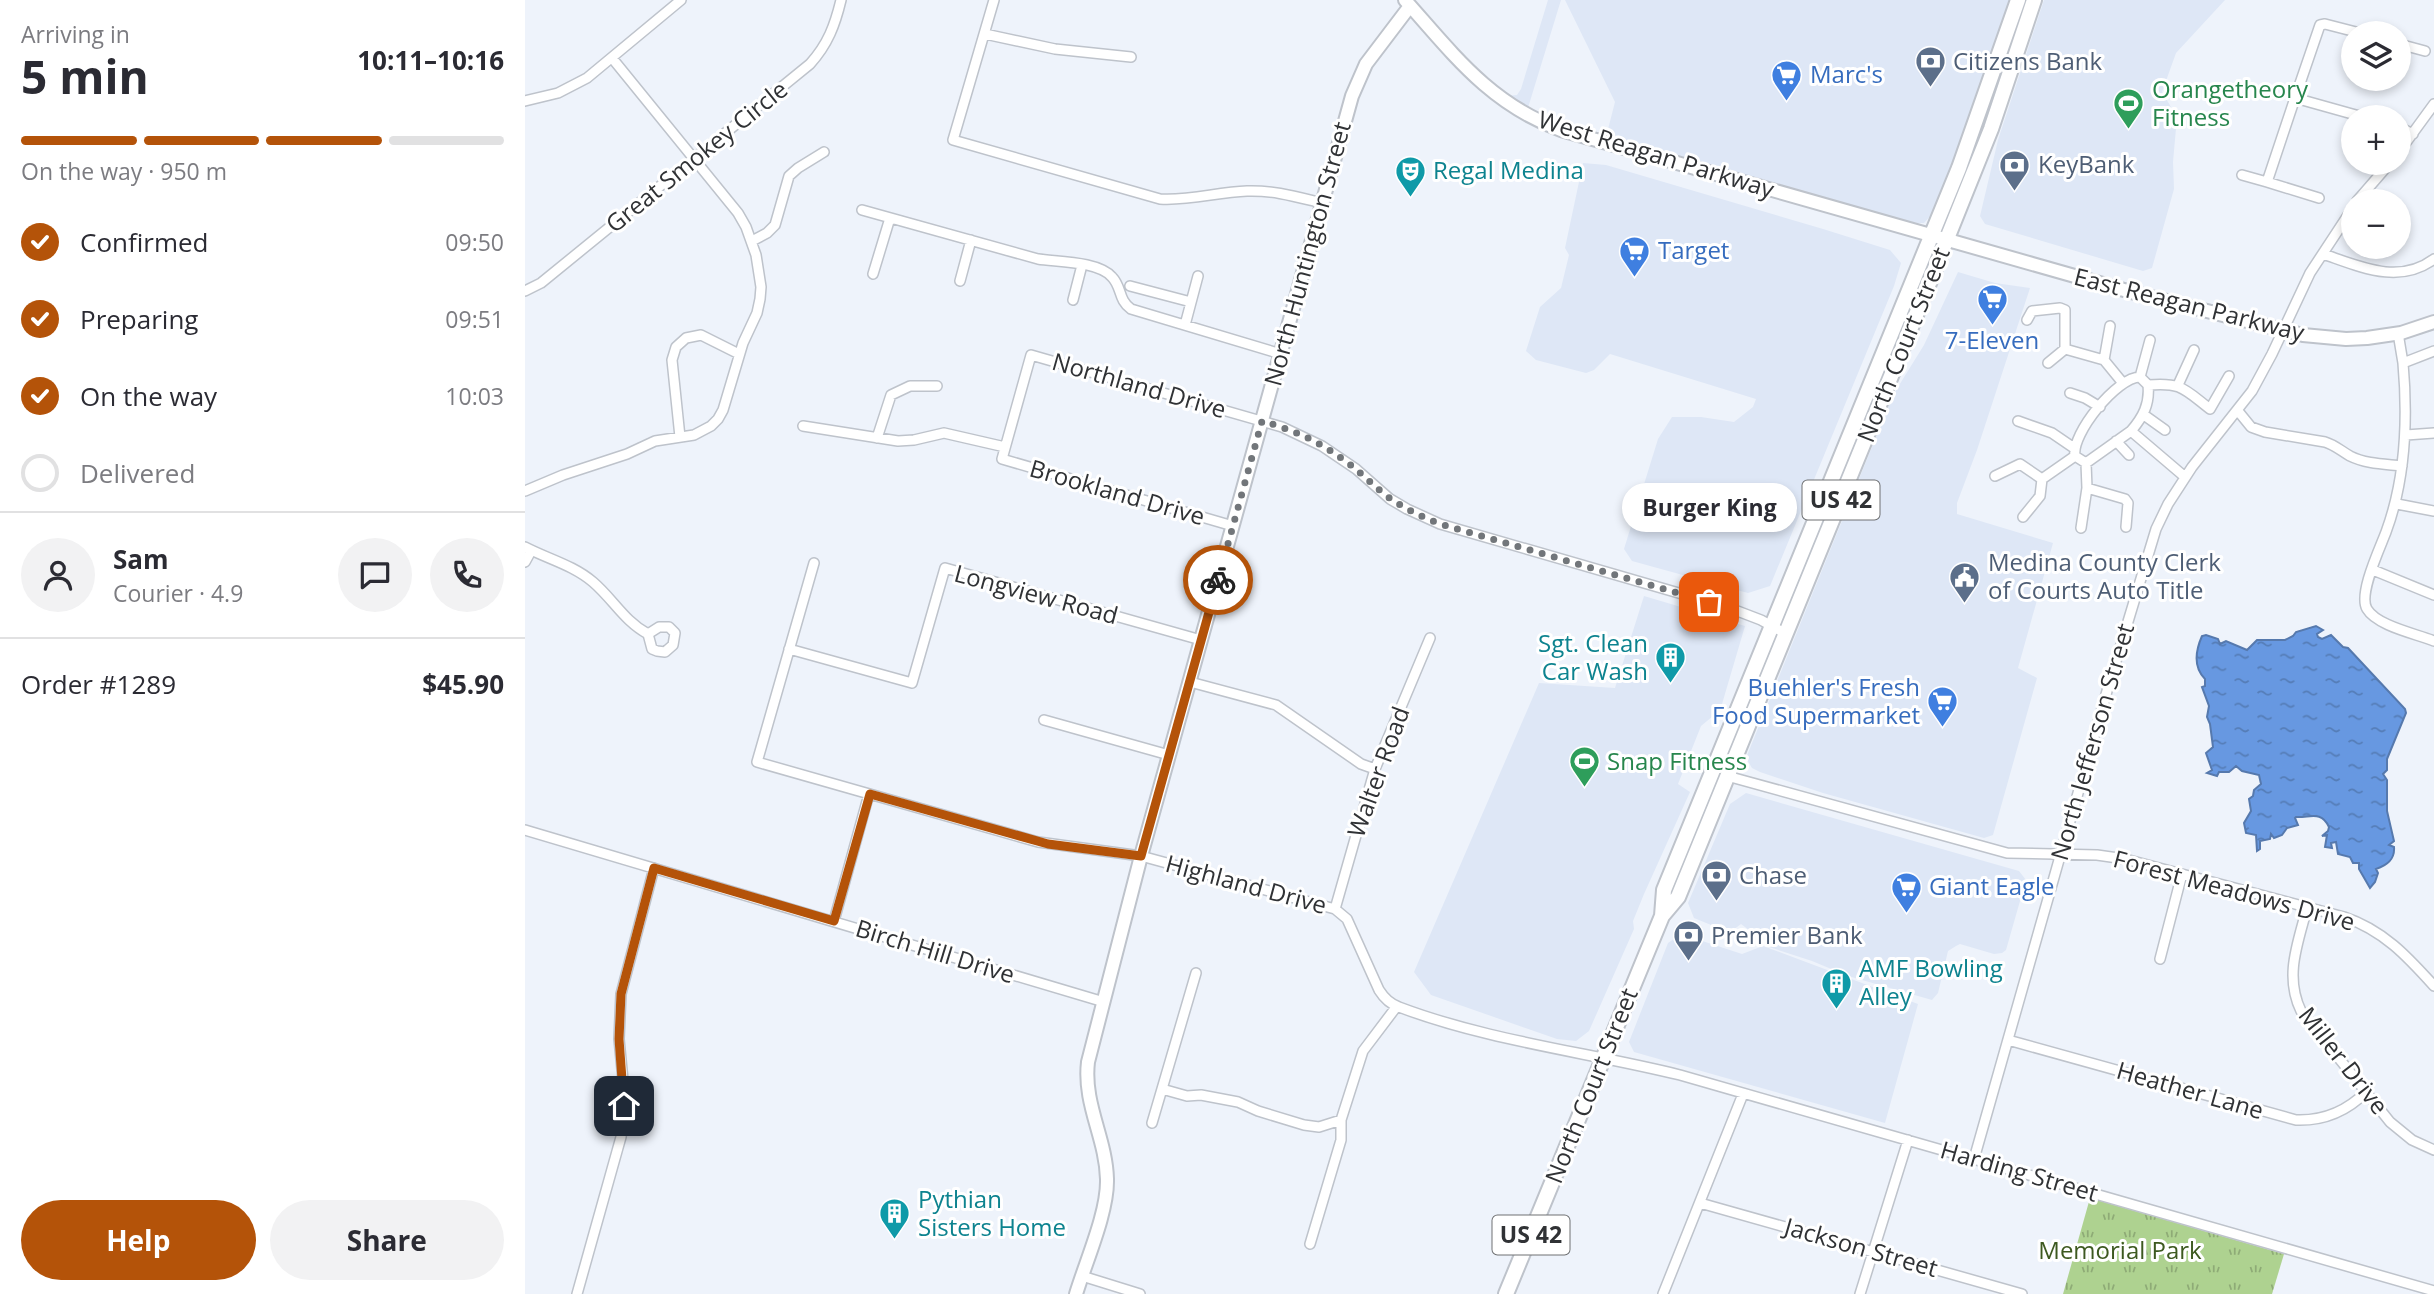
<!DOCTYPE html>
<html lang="en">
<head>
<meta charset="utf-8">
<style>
  :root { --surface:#fff; --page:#f2f2f3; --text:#2b2b33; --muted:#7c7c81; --line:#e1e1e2; --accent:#b45309 }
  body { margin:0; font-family:"Open Sans",sans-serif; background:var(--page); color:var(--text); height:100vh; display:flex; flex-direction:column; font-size:26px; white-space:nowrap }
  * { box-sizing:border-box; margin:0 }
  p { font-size:23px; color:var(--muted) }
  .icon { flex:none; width:38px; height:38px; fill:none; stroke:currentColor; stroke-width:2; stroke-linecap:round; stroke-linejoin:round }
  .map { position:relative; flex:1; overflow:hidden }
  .sheet { display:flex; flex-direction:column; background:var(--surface); width:525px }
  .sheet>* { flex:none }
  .fabs { position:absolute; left:1816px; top:21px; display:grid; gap:14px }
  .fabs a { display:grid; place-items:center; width:70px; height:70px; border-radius:50%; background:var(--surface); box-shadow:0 4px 10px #0003; font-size:35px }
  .pin { position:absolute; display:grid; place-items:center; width:60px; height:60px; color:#fff; margin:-30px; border-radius:14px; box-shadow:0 4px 10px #0006 }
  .courier { position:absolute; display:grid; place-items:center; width:70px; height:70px; margin:-35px; border:5px solid #b45309; border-radius:50%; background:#fff; color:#222; box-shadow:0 2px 9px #0007 }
  .bubble { position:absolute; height:49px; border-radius:24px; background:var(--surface); box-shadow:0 4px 10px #0003; font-size:23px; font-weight:700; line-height:49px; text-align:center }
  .headline em { font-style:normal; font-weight:700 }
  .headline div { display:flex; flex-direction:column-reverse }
  .headline { display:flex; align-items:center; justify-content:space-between; height:119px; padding:0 21px }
  h1 { font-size:46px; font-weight:700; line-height:52px }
  .bar { display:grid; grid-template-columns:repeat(4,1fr); gap:10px 7px; align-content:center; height:84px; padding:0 21px }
  .bar i { height:9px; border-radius:5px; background:var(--line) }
  .bar .selected { background:var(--accent) }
  .bar p { grid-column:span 4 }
  .line { display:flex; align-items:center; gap:18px; padding:0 21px; border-top:2px solid var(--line) }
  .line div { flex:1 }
  .round { display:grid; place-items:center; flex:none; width:74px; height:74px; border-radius:37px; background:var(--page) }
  ol { padding:0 21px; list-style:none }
  li { display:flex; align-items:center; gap:21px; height:77px }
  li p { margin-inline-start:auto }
  li .icon { padding:7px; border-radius:50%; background:var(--accent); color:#fff; stroke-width:4 }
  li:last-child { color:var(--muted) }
  li i { width:38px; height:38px; border:4px solid var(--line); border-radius:50% }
  .action { display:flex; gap:14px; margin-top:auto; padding:14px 21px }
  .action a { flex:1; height:80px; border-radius:42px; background:var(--accent); color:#fff; font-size:28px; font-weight:700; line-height:80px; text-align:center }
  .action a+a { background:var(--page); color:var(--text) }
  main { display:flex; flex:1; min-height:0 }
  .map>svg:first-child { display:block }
</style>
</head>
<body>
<main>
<section class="sheet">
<div class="headline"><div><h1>5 min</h1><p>Arriving in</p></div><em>10:11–10:16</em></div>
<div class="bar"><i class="selected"></i><i class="selected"></i><i class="selected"></i><i></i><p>On the way · 950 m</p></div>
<ol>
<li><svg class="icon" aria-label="check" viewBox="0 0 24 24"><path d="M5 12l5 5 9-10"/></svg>Confirmed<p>09:50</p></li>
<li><svg class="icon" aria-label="check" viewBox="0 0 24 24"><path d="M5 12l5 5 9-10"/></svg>Preparing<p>09:51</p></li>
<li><svg class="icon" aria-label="check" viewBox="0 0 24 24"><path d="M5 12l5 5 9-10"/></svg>On the way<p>10:03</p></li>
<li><i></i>Delivered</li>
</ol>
<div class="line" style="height:126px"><a class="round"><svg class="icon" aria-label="person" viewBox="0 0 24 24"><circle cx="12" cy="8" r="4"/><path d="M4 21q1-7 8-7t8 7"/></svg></a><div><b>Sam</b><p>Courier · 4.9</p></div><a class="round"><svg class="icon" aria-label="chat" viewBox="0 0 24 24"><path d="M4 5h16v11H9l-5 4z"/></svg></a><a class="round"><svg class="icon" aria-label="phone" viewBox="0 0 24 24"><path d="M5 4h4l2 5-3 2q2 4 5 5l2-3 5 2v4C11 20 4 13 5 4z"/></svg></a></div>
<div class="line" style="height:91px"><div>Order #1289</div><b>$45.90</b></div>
<div class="action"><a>Help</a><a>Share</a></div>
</section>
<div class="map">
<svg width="1909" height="1294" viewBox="0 0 1909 1294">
  <defs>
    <pattern id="grass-tufts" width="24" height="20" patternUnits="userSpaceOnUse" patternTransform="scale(1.75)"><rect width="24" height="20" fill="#aed290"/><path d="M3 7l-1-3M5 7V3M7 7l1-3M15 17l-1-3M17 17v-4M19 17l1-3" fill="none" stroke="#8eab76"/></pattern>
    <pattern id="water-ripples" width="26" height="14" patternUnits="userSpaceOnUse" patternTransform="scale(1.75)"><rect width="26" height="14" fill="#6798e1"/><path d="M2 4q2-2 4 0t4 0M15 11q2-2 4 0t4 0" fill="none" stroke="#557db7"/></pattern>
  </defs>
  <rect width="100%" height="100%" fill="#eef3fb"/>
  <path fill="#dee7f6" d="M1023 0H1036L1002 111 981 96 992 95 996 89Z
    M1040 0H1486L1460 83 1409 212 1399 223H1393L1368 219 1081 137 1090 102Z
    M1519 0H1700L1651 53 1637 92 1652 117 1648 162 1649 189 1627 268 1618 271 1460 224 1455 216 1473 140Z
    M1058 163 1081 165 1298 229 1365 250 1376 263 1369 286 1245 586 1223 593 1107 561 1099 549 1133 439 1147 417H1176L1209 422 1228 407 1231 399 1085 354 1069 370 1061 373 1011 360 1001 351 1015 307 1036 288 1044 255 1040 248Z
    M1433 272 1470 283 1505 288 1452 450 1432 503V514L1528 543 1493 668 1512 678 1468 835 1459 838 1298 793 1235 772 1227 768 1221 758 1368 395 1399 345Z
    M1119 596 1220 626 1197 704 1188 716 1176 726 1153 784 1165 792 1119 894 1108 921 1109 929 1064 1031 1051 1041 1032 1039 906 995 889 972 1014 683 1090 688Z
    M1221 793 1494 871 1501 880 1481 950 1477 953 1469 954 1435 944 1431 946 1423 951 1413 993 1407 1000 1323 976 1287 961 1241 946 1240 942 1216 924 1208 930 1191 927 1169 918 1163 903 1205 804Z
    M1156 934 1217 954 1238 946 1393 1004 1360 1123 1109 1052 1104 1042 1143 943Z"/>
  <path fill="url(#grass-tufts)" d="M1565 1198 1759 1254 1747 1294H1538Z"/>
  <path fill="url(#water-ripples)" stroke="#5679ad" stroke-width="2" d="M1791 626 1798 630 1792 634 1793 637 1797 639 1806 635 1818 647 1823 648 1880 709 1881 713 1862 759V770L1858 774 1862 780V811L1869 841 1864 845 1869 847C1870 859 1863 865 1851 869L1853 873 1850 882 1845 888 1834 869V863H1828L1825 857 1813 854 1811 842 1806 843 1807 848 1800 847 1802 835 1797 836 1803 831 1804 827C1796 810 1785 818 1771 817L1770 818 1773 825 1762 828 1757 835 1749 838 1746 834 1745 839 1735 841V849L1732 851 1731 835 1721 833 1719 823 1726 811 1724 799 1728 796 1729 790 1736 784 1734 775 1717 771 1711 766 1704 772H1694L1692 776 1682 773 1687 770 1681 753 1688 747 1685 724 1682 717 1684 706 1677 687 1680 686V679C1668 667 1670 652 1677 636L1681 635 1693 639 1695 644 1701 641 1722 650 1732 640H1760L1768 636 1771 632Z"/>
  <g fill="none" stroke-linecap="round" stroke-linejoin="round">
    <defs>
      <path id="street" d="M469 0 428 140 635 199C665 201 692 192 722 191 748 190 772 197 797 203
        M1835 33 1800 24 1795 25 1770 98 1838 117
        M460 34 530 49 606 57
        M1874 44 1900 51
        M1770 98 1742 182 1794 198
        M0 101 33 93 62 78 156 0
        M1874 127 1888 134
        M1874 152 1909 104
        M1717 175 1742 182
        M1832 201 1865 163
        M337 210 513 259C532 262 573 261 587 277 597 287 593 300 606 309L756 354
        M227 241 242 233 250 225 264 176 273 168 299 152
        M1798 254C1836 267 1874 285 1909 259
        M348 274 365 218
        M435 281 446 240
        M605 286 666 302
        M0 291 16 283 285 64C303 44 310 25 316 0
        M548 300 557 265
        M1502 320 1507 311 1535 308 1540 310V349L1579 360 1597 382
        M660 325 673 276
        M1873 333 1878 363
        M1909 351 1878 363C1883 420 1881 478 1861 532 1855 548 1833 594 1842 609 1852 626 1892 634 1909 641
        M1579 360 1585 326
        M1523 363 1540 349
        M1615 377 1625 340
        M1623 385C1657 382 1659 389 1685 409L1704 376
        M1653 385 1669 350
        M1545 393 1560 398 1575 407
        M1713 411 1726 427 1740 432 1800 442C1810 445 1816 451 1825 456 1841 464 1859 464 1877 466
        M1619 415 1640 430
        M1493 421 1527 433 1549 448
        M278 426 373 441 389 440 419 433 480 447
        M1606 431 1561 463 1550 456C1546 434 1592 377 1615 377L1623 385C1625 404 1618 417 1606 431L1660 477
        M1881 435 1909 433
        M155 437 147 360 151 347 161 338 176 335 214 354
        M352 438 366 395 385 386H412
        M1591 441 1604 455
        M1470 476 1495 464 1517 479 1550 456
        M1562 488 1600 499 1603 503 1601 527
        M0 491 38 475 102 454 130 441 169 435 186 426 193 419 198 410 218 343 232 313 235 299 236 287 231 255 221 227 213 213 87 58
        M1872 504 1909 511
        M1498 517 1515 496 1517 479
        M708 526 477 459 506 355 757 427 797 446 831 469 865 499 882 509 915 524 1202 607 1236 620 1261 634
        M1556 528 1562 488 1561 463
        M0 547C23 559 48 565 68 582 88 599 99 621 123 634
        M0 562 6 551
        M289 563 232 762 513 842 616 856 810 909 822 919 854 990C859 998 865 1004 874 1007 964 1041 1062 1052 1155 1075L1909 1291
        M1848 570 1909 595
        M134 627H144L150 633 148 645 140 652 132 651 127 649 123 634Z
        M264 649 387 683 420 568 676 640
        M665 682 751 705 836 764 850 769
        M519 720 644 755
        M1202 776 1482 853 1572 855 1600 859 1819 917C1858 930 1882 956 1909 986
        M0 830 579 1002
        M1782 908C1773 943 1759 976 1776 1011L1865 1122 1887 1140 1909 1150
        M810 909 850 769 905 638
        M309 921 344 794
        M1635 959 1657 874
        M1483 1040 1771 1120C1799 1121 1821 1112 1841 1092
        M637 1089 662 1096 676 1095 713 1102 733 1111 779 1125 794 1127 816 1120
        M627 1123 671 973
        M1449 1159 1582 691 1631 529 1643 504 1667 467 1727 391 1747 354 1785 273 1829 206
        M1175 1203 1497 1294
        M785 1244 816 1140V1120L838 1051 872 1006
        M557 1276 615 1294
        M52 1294 96 1137 100 1101 94 1039 96 994 129 868
        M1138 1294 1218 1094
        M1335 1294 1383 1140"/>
      <path id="secondary" d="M880 0C929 55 965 104 1036 130L1606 292 1778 335 1821 339 1842 338 1876 333 1909 322
        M551 1294C561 1261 583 1212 582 1179 581 1138 558 1104 563 1062L616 856 827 96 841 64 885 6"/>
      <path id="primary" d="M1137 916 1139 890 1434 168 1493 0
        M981 1294 1137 916 1153 897 1411 266 1466 129 1509 0"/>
    </defs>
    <use href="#street" stroke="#bec3cb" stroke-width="12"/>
    <use href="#secondary" stroke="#bec3cb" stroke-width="16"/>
    <use href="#primary" stroke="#bec3cb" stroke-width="18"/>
    <use href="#street" stroke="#fff" stroke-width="9"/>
    <use href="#secondary" stroke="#fff" stroke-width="12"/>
    <use href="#primary" stroke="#fff" stroke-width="14"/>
  </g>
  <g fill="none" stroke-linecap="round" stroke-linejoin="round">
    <path stroke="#72767a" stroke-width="7" stroke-dasharray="0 12.6" d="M693 580 737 421C765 429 792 440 816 458 834 470 849 487 866 499 882 510 898 517 915 524L1184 602"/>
    <path stroke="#b45309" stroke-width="9" d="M99 1106 94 1039 96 994 129 868 309 921 345 794 523 844 616 856 693 580"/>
  </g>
  <defs>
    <symbol id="bank-pin" viewBox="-11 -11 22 30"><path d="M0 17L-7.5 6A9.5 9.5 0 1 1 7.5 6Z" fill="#5c6f8a" stroke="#fff"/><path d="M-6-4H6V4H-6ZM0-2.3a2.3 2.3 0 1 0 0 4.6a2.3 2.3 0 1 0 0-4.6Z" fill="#fff"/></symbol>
    <symbol id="supermarket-pin" viewBox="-11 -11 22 30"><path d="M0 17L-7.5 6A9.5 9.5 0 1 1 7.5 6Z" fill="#3f7fe0" stroke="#fff"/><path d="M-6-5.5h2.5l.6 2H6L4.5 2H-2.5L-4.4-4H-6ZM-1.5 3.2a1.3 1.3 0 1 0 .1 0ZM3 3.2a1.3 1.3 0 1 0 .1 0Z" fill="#fff"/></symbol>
    <symbol id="stadium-pin" viewBox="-11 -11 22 30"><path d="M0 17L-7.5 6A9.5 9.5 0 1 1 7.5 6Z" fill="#2e9e5b" stroke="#fff"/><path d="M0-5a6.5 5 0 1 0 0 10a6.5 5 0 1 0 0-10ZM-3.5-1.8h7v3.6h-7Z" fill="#fff"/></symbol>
    <symbol id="theatre-pin" viewBox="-11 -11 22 30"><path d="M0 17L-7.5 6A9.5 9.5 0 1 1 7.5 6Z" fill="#0f9aa8" stroke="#fff"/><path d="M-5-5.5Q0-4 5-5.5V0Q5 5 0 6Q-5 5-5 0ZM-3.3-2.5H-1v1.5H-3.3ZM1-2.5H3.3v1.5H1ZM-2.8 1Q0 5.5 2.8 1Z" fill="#fff"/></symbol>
    <symbol id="civic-pin" viewBox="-11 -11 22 30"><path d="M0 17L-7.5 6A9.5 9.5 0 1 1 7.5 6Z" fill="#5c6f8a" stroke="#fff"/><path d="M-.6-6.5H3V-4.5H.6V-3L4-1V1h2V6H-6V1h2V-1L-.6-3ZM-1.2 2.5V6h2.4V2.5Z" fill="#fff"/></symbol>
    <symbol id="building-pin" viewBox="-11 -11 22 30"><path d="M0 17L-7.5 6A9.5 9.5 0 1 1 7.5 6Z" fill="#0f9aa8" stroke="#fff"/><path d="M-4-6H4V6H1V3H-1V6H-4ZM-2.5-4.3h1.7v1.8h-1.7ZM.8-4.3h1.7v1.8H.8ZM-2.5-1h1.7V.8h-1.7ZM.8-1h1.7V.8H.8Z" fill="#fff"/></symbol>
  </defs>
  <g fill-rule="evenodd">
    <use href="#bank-pin" x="1388" y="44" width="35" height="47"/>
    <use href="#supermarket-pin" x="1244" y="58" width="35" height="47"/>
    <use href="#stadium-pin" x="1586" y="86" width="35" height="47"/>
    <use href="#bank-pin" x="1472" y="148" width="35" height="47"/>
    <use href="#theatre-pin" x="868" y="154" width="35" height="47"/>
    <use href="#supermarket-pin" x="1092" y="234" width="35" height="47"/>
    <use href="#supermarket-pin" x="1450" y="282" width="35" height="47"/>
    <use href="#civic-pin" x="1422" y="560" width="35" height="47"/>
    <use href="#building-pin" x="1128" y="640" width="35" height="47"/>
    <use href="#supermarket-pin" x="1400" y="684" width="35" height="47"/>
    <use href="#stadium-pin" x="1042" y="744" width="35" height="47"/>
    <use href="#bank-pin" x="1174" y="858" width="35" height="47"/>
    <use href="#supermarket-pin" x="1364" y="870" width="35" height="47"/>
    <use href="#bank-pin" x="1146" y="918" width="35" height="47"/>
    <use href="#building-pin" x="1294" y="966" width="35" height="47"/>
    <use href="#building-pin" x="352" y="1196" width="35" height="47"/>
  </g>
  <g text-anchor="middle" stroke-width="6" stroke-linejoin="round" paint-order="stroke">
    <g fill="#fff" stroke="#6e7072" stroke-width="2">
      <rect x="1277.5" y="480.5" width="77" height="39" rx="5"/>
      <rect x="967.5" y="1215.5" width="77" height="39" rx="5"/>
    </g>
    <g font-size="23" font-weight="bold" fill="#303235">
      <text x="1316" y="508">US 42</text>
      <text x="1006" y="1243">US 42</text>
    </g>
    <g font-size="24" fill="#4e5e75" stroke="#fff" text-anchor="start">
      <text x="1428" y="70">Citizens Bank</text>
      <text x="1513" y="173">KeyBank</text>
      <text x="1463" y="571">Medina County Clerk<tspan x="1463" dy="28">of Courts Auto Title</tspan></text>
      <text x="1214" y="884">Chase</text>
      <text x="1186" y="944">Premier Bank</text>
    </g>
    <g font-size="24" fill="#366cbe" stroke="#fff" text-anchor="start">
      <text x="1285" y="83">Marc's</text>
      <text x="1133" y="259">Target</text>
      <text x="1467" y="349" text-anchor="middle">7-Eleven</text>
      <text x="1395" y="696" text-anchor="end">Buehler's Fresh<tspan x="1395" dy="28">Food Supermarket</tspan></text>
      <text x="1404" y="895">Giant Eagle</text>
    </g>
    <g font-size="24" fill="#27864d" stroke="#fff" text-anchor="start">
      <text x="1627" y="98">Orangetheory<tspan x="1627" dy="28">Fitness</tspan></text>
      <text x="1082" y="770">Snap Fitness</text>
    </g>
    <g font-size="24" fill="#303235" stroke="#fff">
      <text transform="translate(1131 155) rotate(17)" y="8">West Reagan Parkway</text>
      <text transform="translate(172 157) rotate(-39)" y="8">Great Smokey Circle</text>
      <text transform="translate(783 254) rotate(-75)" y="8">North Huntington Street</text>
      <text transform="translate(1664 305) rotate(14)" y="8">East Reagan Parkway</text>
      <text transform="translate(1379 345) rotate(-68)" y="8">North Court Street</text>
      <text transform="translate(614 386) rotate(16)" y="8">Northland Drive</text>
      <text transform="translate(592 493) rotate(16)" y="8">Brookland Drive</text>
      <text transform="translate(511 595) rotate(15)" y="8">Longview Road</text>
      <text transform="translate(1568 742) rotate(-74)" y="8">North Jefferson Street</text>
      <text transform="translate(854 772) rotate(-70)" y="8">Walter Road</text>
      <text transform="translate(721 885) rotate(15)" y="8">Highland Drive</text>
      <text transform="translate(1709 891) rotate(15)" y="8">Forest Meadows Drive</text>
      <text transform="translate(410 952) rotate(17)" y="8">Birch Hill Drive</text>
      <text transform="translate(1818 1061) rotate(52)" y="8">Miller Drive</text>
      <text transform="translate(1067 1086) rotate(-68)" y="8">North Court Street</text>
      <text transform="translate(1665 1091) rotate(16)" y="8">Heather Lane</text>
      <text transform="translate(1494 1172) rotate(16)" y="8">Harding Street</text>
      <text transform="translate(1336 1248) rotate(16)" y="8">Jackson Street</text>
    </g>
    <g font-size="24" fill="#0d838f" stroke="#fff" text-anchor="start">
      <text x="908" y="179">Regal Medina</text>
      <text x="1123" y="652" text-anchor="end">Sgt. Clean<tspan x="1123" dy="28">Car Wash</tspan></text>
      <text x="1334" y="977">AMF Bowling<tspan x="1334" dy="28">Alley</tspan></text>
      <text x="393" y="1208">Pythian<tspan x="393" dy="28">Sisters Home</tspan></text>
    </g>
    <g font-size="24" fill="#3d5920" stroke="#fff">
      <text x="1595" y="1259">Memorial Park</text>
    </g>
  </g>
</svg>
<div class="fabs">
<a><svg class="icon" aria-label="layers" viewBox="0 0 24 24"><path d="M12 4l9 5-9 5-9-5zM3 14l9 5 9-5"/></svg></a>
<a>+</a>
<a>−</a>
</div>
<div class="pin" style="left:1184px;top:602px;background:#ea580c"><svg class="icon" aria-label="bag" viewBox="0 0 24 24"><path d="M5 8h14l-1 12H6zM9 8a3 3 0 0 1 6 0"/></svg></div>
<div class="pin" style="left:99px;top:1106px;background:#1f2937"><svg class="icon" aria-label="home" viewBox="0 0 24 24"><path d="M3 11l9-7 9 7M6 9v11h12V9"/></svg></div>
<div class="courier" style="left:693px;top:580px"><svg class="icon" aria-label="bike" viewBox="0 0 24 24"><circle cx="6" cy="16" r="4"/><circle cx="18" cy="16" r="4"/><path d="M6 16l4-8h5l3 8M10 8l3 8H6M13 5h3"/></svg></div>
<div class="bubble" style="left:1097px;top:483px;width:175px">Burger King</div>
</div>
</main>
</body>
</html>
